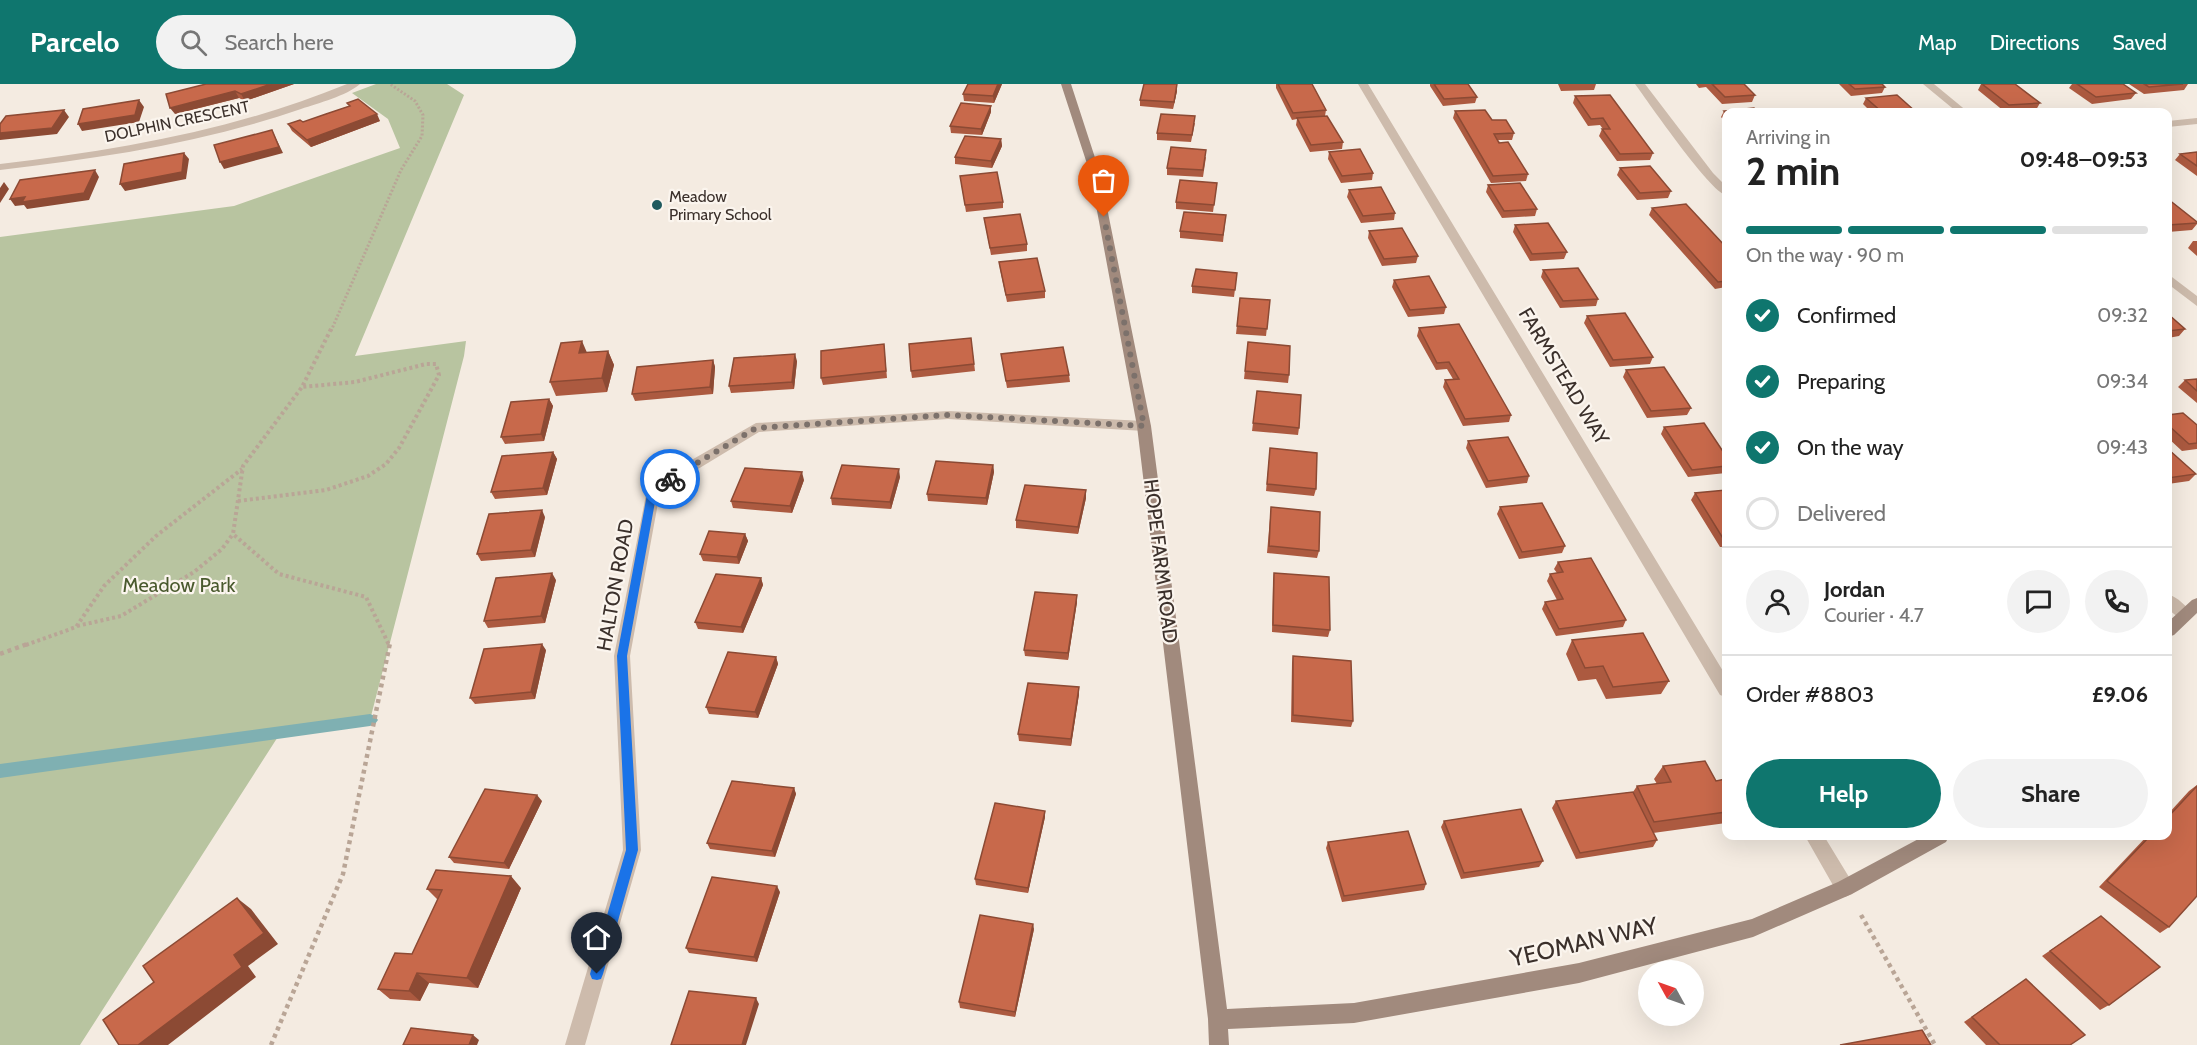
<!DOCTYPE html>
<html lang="en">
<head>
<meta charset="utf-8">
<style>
  :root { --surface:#fff; --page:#f2f2f2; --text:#222; --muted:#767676; --line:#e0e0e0; --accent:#0f766e }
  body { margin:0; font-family:Cabin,sans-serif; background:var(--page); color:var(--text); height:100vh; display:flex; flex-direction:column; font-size:22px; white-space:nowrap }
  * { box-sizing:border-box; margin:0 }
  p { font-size:20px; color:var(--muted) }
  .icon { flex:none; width:33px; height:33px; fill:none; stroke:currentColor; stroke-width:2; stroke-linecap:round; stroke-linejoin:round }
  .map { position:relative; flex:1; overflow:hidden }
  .drawer { position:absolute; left:1722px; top:24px; width:450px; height:732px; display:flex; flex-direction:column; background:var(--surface); border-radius:12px; box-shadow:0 6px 24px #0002 }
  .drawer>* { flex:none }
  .needle { width:39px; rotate:310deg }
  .tools { position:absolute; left:1638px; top:876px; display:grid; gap:12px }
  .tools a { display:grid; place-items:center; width:66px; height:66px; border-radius:50%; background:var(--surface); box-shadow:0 6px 24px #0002; font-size:30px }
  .pin { position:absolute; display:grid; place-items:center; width:51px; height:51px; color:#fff; margin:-62px -26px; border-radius:50% 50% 50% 0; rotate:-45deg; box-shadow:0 0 6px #0007 }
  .pin .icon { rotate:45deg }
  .courier { position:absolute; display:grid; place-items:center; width:60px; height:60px; margin:-30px; border:4px solid #1a73e8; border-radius:50%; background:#fff; color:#222; box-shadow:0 2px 8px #0007 }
  .head em { font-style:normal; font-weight:700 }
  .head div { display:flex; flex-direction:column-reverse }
  .head { display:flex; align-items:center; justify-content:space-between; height:102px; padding:0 24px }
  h1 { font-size:39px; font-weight:700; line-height:45px }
  .bar { display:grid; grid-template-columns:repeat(4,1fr); gap:9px 6px; align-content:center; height:72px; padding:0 24px }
  .bar i { height:8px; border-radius:4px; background:var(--line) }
  .bar .current { background:var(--accent) }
  .bar p { grid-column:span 4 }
  .line { display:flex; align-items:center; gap:15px; padding:0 24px; border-top:2px solid var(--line) }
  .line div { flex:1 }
  .round { display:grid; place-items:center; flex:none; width:63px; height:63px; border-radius:32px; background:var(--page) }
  ol { padding:0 24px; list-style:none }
  li { display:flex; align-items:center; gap:18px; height:66px }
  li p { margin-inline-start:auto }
  li .icon { padding:6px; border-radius:50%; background:var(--accent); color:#fff; stroke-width:4 }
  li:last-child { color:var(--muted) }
  li i { width:33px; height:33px; border:3px solid var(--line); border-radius:50% }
  .primary-button { display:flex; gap:12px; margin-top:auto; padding:12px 24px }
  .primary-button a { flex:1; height:69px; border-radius:36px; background:var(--accent); color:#fff; font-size:24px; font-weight:700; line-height:69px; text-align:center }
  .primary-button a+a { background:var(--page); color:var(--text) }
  header { display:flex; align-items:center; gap:36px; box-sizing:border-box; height:84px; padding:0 30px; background:var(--accent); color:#fff }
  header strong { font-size:28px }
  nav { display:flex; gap:33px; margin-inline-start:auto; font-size:21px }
  .search { width:420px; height:54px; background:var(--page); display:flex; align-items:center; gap:15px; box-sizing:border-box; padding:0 21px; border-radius:33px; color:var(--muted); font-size:22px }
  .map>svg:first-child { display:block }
</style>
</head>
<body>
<header>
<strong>Parcelo</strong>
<div class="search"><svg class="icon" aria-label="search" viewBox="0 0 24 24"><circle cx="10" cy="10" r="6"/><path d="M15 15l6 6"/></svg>Search here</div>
<nav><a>Map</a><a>Directions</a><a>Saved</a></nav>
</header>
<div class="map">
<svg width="2197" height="961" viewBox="0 0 2197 961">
  <rect width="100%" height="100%" fill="#f4ebe1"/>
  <path fill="#b8c4a0" d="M376 0H447L464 11 355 272 466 257 464 272 370 636 281 648 80 961H0V153L234 122 400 64 388 35 352 9Z"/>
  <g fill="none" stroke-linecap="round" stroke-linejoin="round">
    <path fill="#7fb0b2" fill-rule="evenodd" d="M370 630 375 632 378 636 375 640 370 642 0 694V680Z"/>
    <path stroke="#b9a596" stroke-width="3" stroke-dasharray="2 2" stroke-linecap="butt" d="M331 247 401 86 422 52 423 31 415 17 390 0"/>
    <path stroke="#b9a596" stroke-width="4" stroke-dasharray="3 3" stroke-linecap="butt" d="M331 245 302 303 243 382 233 450 279 490 366 513 389 561
      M238 417 326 406 368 392 386 380 399 364 439 291 436 280H426L355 298 302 303
      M77 542 121 532 194 488 222 465 233 450
      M26 561 76 543 104 502 156 452 242 385"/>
    <path stroke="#b9a596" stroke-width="4.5" stroke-dasharray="4 4" stroke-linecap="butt" d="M0 570 30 559
      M1861 831 1935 961
      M271 961 343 790 390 559"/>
    <path fill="#cdbbac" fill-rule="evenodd" d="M347 0H360C346 12 319 19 301 25 203 59 102 74 0 86V80C119 66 235 46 347 0Z
      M1358 0H1368L1726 592V613L1720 611Z
      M1635 0H1645L1713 89 1726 102V111C1710 108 1649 19 1635 0Z
      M1923 0H1934L1968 28H1957Z
      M2197 34V40L2168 43V37Z
      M2168 190 2197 212V222L2168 200Z
      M948 327 1144 337 1151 342 1144 347 948 335 759 348 660 408 630 572 641 766 585 961H565L623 766 614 572 648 401 756 339Z
      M2168 510C2177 513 2188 523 2193 531L2190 535H2180L2168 525Z
      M1805 752H1824L1852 798 1854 804 1852 810 1845 813 1838 810Z"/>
    <path fill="#a18a7d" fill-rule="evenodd" d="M1061 0H1071L1100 89 1151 342 1227 925 1354 919 1579 879 1752 835 1838 798 1924 752H1949L1946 758 1852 810 1753 853 1579 899 1354 939 1228 945 1229 961H1209L1208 935 1137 342 1090 89Z
      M2197 514V529L2174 551 2168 553V538L2192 516Z"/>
  </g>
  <path fill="#ac5a40" d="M206 0H294L245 17 239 14 175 30Z
    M968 0H1002L994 19 964 17 963 10Z
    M1276 0H1312L1326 26 1325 32 1343 58 1342 65 1310 68 1296 41 1297 35 1292 36 1276 4Z
    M1430 0H1468L1477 13 1475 19 1443 22 1430 2Z
    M1558 0H1596L1594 6 1561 7Z
    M1696 0H1744L1755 11 1752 18 1722 20 1706 3 1699 4Z
    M1839 0H1882L1885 3 1882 9 1851 12Z
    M1981 0H2015L2040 19 2036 26 2005 28 1978 6Z
    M2072 0H2123L2136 9 2131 15 2092 20 2069 4Z
    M2129 0H2188L2184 6 2144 10Z
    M1177 7 1173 25 1140 22V16Z
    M1575 12 1653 69 1650 76 1617 77 1599 52 1602 45H1603L1600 41 1588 42 1573 19Z
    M1866 14 1916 28H1871L1863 20Z
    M347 19 380 37 311 63 292 47 288 40 303 38 349 22Z
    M1455 27 1492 36 1514 49 1512 56H1498L1528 90 1526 97 1491 99 1453 34Z
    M1724 27 1726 28V39L1721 33Z
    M991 28 982 51 951 49 950 42Z
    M1195 39 1191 58 1157 56V49Z
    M1001 55 1002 62 992 84 955 80V73Z
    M1329 68 1373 89 1372 96 1341 99 1328 75Z
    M2197 68V92L2175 76 2180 70Z
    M1206 73 1203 93 1167 91V84Z
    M1620 84 1671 107 1668 114 1637 116 1617 91Z
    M961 98 1003 118V124L966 128Z
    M1217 99 1213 128 1176 125V118Z
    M1488 101 1537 125 1535 132 1502 134 1486 108Z
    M1349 106 1395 129 1394 136 1361 139 1347 113Z
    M2168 115 2197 138V140L2192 146 2168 148Z
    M1652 124 1726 163V203L1715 205 1649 131Z
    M1226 131 1223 158 1180 154V147Z
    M984 134 1027 160V167L991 171Z
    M1515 141 1567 168 1564 175 1530 177 1513 148Z
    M1369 147 1418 172 1416 179 1382 182 1368 154Z
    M2193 157H2197V172L2188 164Z
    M999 178 1045 207V214L1007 218 1000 185Z
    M1543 186 1598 215 1596 222 1560 224 1541 193Z
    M1237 189 1234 213 1192 209V202Z
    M1394 196 1446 223 1444 230 1408 233 1392 203Z
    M1240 214 1270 216 1266 252 1236 250Z
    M2168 230 2185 245 2179 252 2168 254Z
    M1587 232 1653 273 1650 280 1610 283 1584 239Z
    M1419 244 1511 331 1509 338 1463 342 1443 303 1445 296 1453 295 1447 285 1436 286 1417 252Z
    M971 254 975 287 912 294 911 287Z
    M1248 258 1289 291 1288 299 1244 295Z
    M884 260 887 294 823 301 821 294Z
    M608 267 614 281 607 308 556 312 550 298 587 269Z
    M1001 270 1069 291 1070 298 1007 304Z
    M713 276 715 283 713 310 635 317 632 310Z
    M797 277 794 305 731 309 729 302Z
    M1626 286 1691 324 1687 331 1647 334 1623 293Z
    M2197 295V319L2178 303 2185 296Z
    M1257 307 1299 344 1298 351 1252 347Z
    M549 315 553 322 544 357 505 360 501 353Z
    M2168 331 2197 341V365L2182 367 2168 354Z
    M1664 343 1726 372V389L1688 393 1661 350Z
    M1468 357 1529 392 1527 399 1486 404 1466 364Z
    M1270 364 1316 405 1314 412 1266 407Z
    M2168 365 2196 390 2189 397 2168 400Z
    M553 368 557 375 547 411 495 415 491 408Z
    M993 381 994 388 987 421 928 417 927 410Z
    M900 393 891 425 832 421 831 414Z
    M804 396 792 429 733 424 731 417Z
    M1086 406V414L1078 450 1016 444V436Z
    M1726 406V463H1720L1691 416 1695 409Z
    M1271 423 1319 467 1317 474 1267 469Z
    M1500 423 1565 462 1562 469 1519 475 1497 430Z
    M545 433 535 473 481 477 477 470Z
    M745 450 748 457 739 480 703 477 700 470Z
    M1558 478 1626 536 1623 543 1556 552 1542 525 1545 518 1557 516 1547 497 1550 490 1557 489 1554 485Z
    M1274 489 1330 546 1328 553 1272 548 1273 496Z
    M761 494 763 501 743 549 698 545 695 538Z
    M556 496 545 539 488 544 484 537Z
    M1077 518 1068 576 1025 572 1024 566Z
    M1572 556 1669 597 1661 610 1606 615 1596 595 1578 597 1566 570Z
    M546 566 535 615 475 620 470 614Z
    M1293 572 1353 637 1351 643 1291 638 1292 579Z
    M776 573 778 580 758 634 709 630 706 623Z
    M1079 610 1071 662 1019 657 1018 650Z
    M1663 682 1716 697 1726 695V739L1653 749 1657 756 1653 763 1576 775 1552 724 1556 717 1633 708 1637 702 1657 700 1654 695Z
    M2197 701 2169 843 2160 849 2099 803 2147 752H2168V730L2189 707Z
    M794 704 796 710 775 773 710 765 707 759Z
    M542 717 509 785 454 779 449 773Z
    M1045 733 1028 809 976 801 975 795Z
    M1444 737 1543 777 1539 783 1461 795 1441 743Z
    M1328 758 1426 800 1424 806 1342 818 1326 764Z
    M521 804 478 904 429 899 420 917 390 915 378 905 412 870 438 816 427 805Z
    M780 808 757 878 689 869 686 864Z
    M2101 832 2109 921 2100 926 2042 872Z
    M1034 845 1015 933 960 924 959 918Z
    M2026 895 2070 961H1986L1964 938Z"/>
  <path fill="#8c4a34" d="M271 0H294L245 17 241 10Z
    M998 0H1002L994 19 993 12Z
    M1177 0V7L1173 25 1174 18Z
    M235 7 239 14 175 30 170 24Z
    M139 16 144 23 139 38 82 47 78 40Z
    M991 22V28L982 51 981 45Z
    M64 26 69 33 57 50 0 56V49Z
    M377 30 380 37 311 63 307 56Z
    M272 46 283 69 224 85 220 78Z
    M1001 55 1002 62 992 84 991 77Z
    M184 69 189 75 186 95 125 107 120 100Z
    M95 86 99 93 89 116 27 125 24 121 15 122 10 115Z
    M4 98 9 105 0 119V104Z
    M582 257 588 271 579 269Z
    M608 267 614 281 607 308 602 294Z
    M795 270 797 277 794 305 792 298Z
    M713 276 715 283 713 310 710 303Z
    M549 315 553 322 544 357 541 350Z
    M553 368 557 375 547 411 543 404Z
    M993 381 994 388 987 421 986 414Z
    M899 385 900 393 891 425 890 418Z
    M802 388 804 396 792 429 790 422Z
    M1086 406V414L1078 450V443Z
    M542 426 545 433 535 473 531 466Z
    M745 450 748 457 739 480 737 473Z
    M552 489 556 496 545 539 541 532Z
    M761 494 763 501 743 549 741 543Z
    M1077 511V518L1068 576V569Z
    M542 560 546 566 535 615 531 608Z
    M776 573 778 580 758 634 755 628Z
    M1079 603V610L1071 662V655Z
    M794 704 796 710 775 773 772 767Z
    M537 711 542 717 509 785 504 779Z
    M1045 727V733L1028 809V804Z
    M511 792 521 804 478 904 467 894Z
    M777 802 780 808 757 878 754 873Z
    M237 814 251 825 278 860 248 882 256 893 168 961H138L234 871Z
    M1033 840 1034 845 1015 933V928Z
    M417 889 429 899 420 917 409 907Z
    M756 914 759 920 746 961H742Z
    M473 951 479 956 477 961H469Z"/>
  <path fill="#c8694b" stroke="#8c4a34" stroke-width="1.5" d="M206 0H271L241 10 235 7 170 24 166 10Z
    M968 0H998L993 12 963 10Z
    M1144 0H1177L1174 18 1140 16Z
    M1278 0H1312L1326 26 1293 29Z
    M1434 0H1468L1477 13 1444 15Z
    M1712 0H1744L1755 11 1725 13Z
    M1849 0H1882L1885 3 1855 5Z
    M1982 0H2015L2040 19 2009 21Z
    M2077 0H2123L2136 9 2096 13Z
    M2144 0H2183L2149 3Z
    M1610 11 1653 69 1620 70 1602 45H1610L1603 34 1591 35 1575 12Z
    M1897 11 1916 28H1882L1866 14Z
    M358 15 377 30 307 56 288 40 300 36 303 38 326 30 350 22 347 19Z
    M139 16 135 31 78 40 83 25Z
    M961 19 991 22 981 45 950 42Z
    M1754 24 1759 28 1726 29 1724 27Z
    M64 26 52 44 0 49V40L6 32Z
    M1485 26 1492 36H1506L1514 49 1494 50 1499 59 1508 58 1528 90 1493 92 1455 27Z
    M1161 30 1195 32 1192 51 1157 49Z
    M1327 32 1343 58 1311 61 1297 34Z
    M272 46 279 63 220 78 214 61Z
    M965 52 1001 55 991 77 955 73Z
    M1171 63 1206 66 1203 86 1167 84Z
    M1360 65 1373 89 1342 92 1329 68Z
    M2197 68V82L2180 70Z
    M184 69 182 88 120 100 124 80Z
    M1650 82 1671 107 1640 109 1620 84Z
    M95 86 84 109 22 118 25 113 10 115 20 96Z
    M997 88 1003 118 965 121 960 92Z
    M1180 96 1217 99 1214 121 1176 118Z
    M1520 99 1537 125 1504 127 1488 101Z
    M1381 103 1395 129 1363 132 1349 106Z
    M2168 115 2197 138V139L2168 141Z
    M1686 120 1726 163V197L1718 198 1652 124Z
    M1184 128 1226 131 1223 151 1180 147Z
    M1020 130 1027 160 990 164 984 134Z
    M1548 139 1567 168 1532 170 1515 141Z
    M1402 144 1418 172 1384 175 1369 147Z
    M1037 174 1045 207 1006 211 999 178Z
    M1578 184 1598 215 1563 217 1543 186Z
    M1196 185 1237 189 1235 206 1192 202Z
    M1429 192 1446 223 1410 226 1394 196Z
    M1240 214 1270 216 1267 245 1237 242Z
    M1625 229 1653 273 1613 276 1587 232Z
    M2168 230 2185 245 2168 247Z
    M1459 240 1511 331 1465 335 1445 296 1459 295 1449 278 1437 279 1419 244Z
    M971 254 974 280 911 287 909 260Z
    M582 257 579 269 608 267 602 294 550 298 561 259Z
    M1248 258 1290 262 1289 291 1245 287Z
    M884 260 886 287 821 294V267Z
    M1063 263 1069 291 1006 297 1001 270Z
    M795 270 792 298 729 302 734 274Z
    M713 276 710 303 632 310 637 283Z
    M1664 283 1691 324 1651 327 1626 286Z
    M2197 295V307L2185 296Z
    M1257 307 1301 311 1299 344 1253 339Z
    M549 315 541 350 501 353 511 318Z
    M2183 329 2197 341V359L2189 360 2168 341V331Z
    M1704 339 1726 372V382L1692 386 1664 343Z
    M1508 353 1529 392 1488 397 1468 357Z
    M1270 364 1317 369 1316 405 1267 400Z
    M2168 365 2196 390 2168 394Z
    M553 368 543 404 491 408 502 372Z
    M936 377 993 381 986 414 927 410Z
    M842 381 899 385 890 418 831 414Z
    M745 384 802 388 790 422 731 417Z
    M1025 401 1086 406 1078 443 1016 436Z
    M1726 406V456H1724L1695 409Z
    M1542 419 1565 462 1522 468 1500 423Z
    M1271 423 1320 428 1319 467 1269 462Z
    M542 426 531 466 477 470 489 430Z
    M709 447 745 450 737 473 700 470Z
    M1591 474 1626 536 1559 545 1545 518 1563 515 1550 490 1563 488 1558 478Z
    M552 489 541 532 484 537 496 494Z
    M1274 489 1329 493 1330 546 1273 541Z
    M716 490 761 494 741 543 695 538Z
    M1035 508 1077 511 1068 569 1024 566Z
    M1643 549 1669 597 1613 603 1603 582 1585 584 1572 556Z
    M542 560 531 608 470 614 484 565Z
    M728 568 776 573 755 628 706 623Z
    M1293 572 1351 577 1353 637 1293 631Z
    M1028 599 1079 603 1071 655 1018 650Z
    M1705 677 1716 697 1726 695V728L1654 738 1637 702 1671 698 1663 682Z
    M732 697 794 704 772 767 707 759Z
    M2197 702V812L2169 843 2107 797 2150 752H2168V733Z
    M485 705 537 711 504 779 449 773Z
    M1633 708 1657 756 1580 769 1556 717Z
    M995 719 1045 727 1028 804 975 795Z
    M1521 725 1543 777 1464 789 1444 737Z
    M1408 747 1426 800 1344 812 1328 758Z
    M436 786 511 792 467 894 417 889 409 907 378 905 395 869 412 870 442 806 427 805Z
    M712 793 777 802 754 873 686 864Z
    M237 814 264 849 234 871 242 883 138 961H119L103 936 154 898 143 882Z
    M980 831 1033 840 1015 928 959 918Z
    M2101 832 2160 883 2109 921 2050 867Z
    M2026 895 2085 951 2070 961H2000L1972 933Z
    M689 907 756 914 742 961H671Z
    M411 944 473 951 469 961H403Z
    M1922 946 1931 961H1840Z"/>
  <path fill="#1a73e8" d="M670 392 673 393V397L657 407 627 572 638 766 603 890 601 895 597 896 592 895 590 890 626 766 617 572 648 405Z"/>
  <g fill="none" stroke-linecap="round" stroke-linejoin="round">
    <path stroke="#7c716b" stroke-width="6" stroke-dasharray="0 10.8" d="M670 395 756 344 948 331 1144 342 1104 133"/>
  </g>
  <circle fill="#1f5a5e" stroke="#fbf5ee" stroke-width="2" cx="657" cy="121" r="6"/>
  <g text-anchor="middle" stroke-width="4.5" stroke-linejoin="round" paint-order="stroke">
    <g font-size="16" fill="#3b302b" stroke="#fbf5ee">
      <text transform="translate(177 37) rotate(-12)" y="6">DOLPHIN CRESCENT</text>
    </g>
    <g font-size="16" fill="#3b302b" stroke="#fbf5ee" text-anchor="start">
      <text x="669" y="118">Meadow<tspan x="669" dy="18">Primary School</tspan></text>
    </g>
    <g font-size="20" fill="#3b302b" stroke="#fbf5ee">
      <text transform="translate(1564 292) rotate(59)" y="7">FARMSTEAD WAY</text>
      <text transform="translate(1161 477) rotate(83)" y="7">HOPE FARM ROAD</text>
      <text transform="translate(615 501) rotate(-80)" y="7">HALTON ROAD</text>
    </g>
    <g font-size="20" fill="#4a5a2e" stroke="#fbf5ee">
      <text x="179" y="508">Meadow Park</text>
    </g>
    <g font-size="24" fill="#3b302b" stroke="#fbf5ee">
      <text transform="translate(1584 858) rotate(-13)" y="8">YEOMAN WAY</text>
    </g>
  </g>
</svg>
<div class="tools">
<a><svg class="needle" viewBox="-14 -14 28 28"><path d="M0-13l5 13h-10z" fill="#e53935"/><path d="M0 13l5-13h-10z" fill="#767676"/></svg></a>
</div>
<div class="pin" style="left:1104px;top:133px;background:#ea580c"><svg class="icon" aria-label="bag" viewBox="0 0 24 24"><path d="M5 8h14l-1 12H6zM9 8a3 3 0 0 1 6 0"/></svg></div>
<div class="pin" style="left:597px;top:890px;background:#1f2937"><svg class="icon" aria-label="home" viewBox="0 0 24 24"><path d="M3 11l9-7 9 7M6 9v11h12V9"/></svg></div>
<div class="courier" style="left:670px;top:395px"><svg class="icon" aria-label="bike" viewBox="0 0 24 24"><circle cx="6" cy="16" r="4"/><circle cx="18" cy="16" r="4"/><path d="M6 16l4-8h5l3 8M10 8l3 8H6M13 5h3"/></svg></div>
<section class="drawer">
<div class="head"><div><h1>2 min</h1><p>Arriving in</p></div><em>09:48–09:53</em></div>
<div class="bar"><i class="current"></i><i class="current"></i><i class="current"></i><i></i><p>On the way · 90 m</p></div>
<ol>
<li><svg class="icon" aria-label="check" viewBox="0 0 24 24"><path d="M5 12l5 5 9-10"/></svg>Confirmed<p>09:32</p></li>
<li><svg class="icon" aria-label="check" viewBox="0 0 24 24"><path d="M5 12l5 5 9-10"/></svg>Preparing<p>09:34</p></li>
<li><svg class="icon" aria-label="check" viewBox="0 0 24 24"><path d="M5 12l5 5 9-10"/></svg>On the way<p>09:43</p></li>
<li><i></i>Delivered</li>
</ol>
<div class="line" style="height:108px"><a class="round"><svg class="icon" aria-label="person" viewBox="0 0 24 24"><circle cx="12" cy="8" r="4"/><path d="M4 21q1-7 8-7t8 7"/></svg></a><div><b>Jordan</b><p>Courier · 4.7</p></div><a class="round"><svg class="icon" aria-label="chat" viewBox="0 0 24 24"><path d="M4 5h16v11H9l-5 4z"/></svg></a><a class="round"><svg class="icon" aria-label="phone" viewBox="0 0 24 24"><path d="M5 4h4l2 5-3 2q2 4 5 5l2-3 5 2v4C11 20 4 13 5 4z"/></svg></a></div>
<div class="line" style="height:78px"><div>Order #8803</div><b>£9.06</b></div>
<div class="primary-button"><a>Help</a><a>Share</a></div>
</section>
</div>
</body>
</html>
